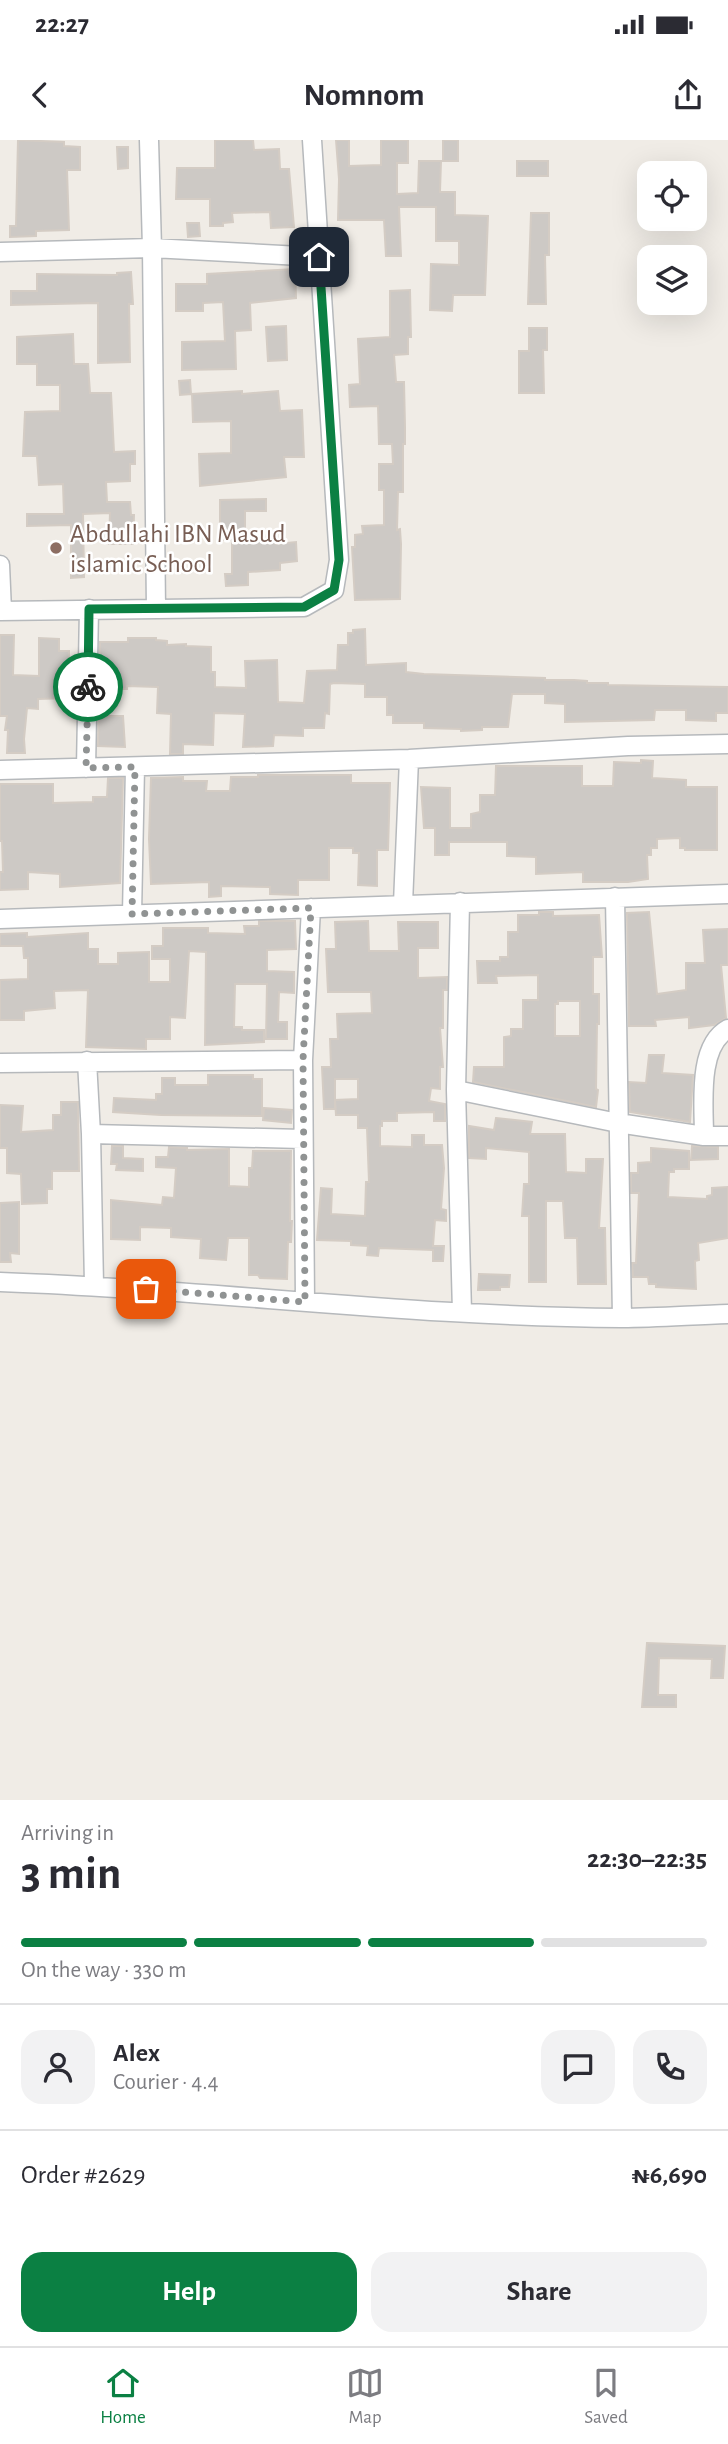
<!DOCTYPE html>
<html lang="en">
<head>
<meta charset="utf-8">
<style>
  :root { --surface:#fff; --page:#f2f2f3; --text:#2b2b33; --muted:#7c7c81; --line:#e1e1e2; --accent:#0b8043 }
  body { margin:0; font-family:"Alegreya Sans",sans-serif; background:var(--page); color:var(--text); height:100vh; display:flex; flex-direction:column; font-size:26px; white-space:nowrap }
  * { box-sizing:border-box; margin:0 }
  p { font-size:23px; color:var(--muted) }
  .icon { flex:none; width:38px; height:38px; fill:none; stroke:currentColor; stroke-width:2; stroke-linecap:round; stroke-linejoin:round }
  .map { position:relative; height:1660px; overflow:hidden }
  .side { display:flex; flex-direction:column; background:var(--surface); flex:1 }
  .side>* { flex:none }
  .tools { position:absolute; left:637px; top:21px; display:grid; gap:14px }
  .tools a { display:grid; place-items:center; width:70px; height:70px; border-radius:14px; background:var(--surface); box-shadow:0 7px 28px #0002; font-size:35px }
  .pin { position:absolute; display:grid; place-items:center; width:60px; height:60px; color:#fff; margin:-30px; border-radius:14px; box-shadow:0 4px 10px #0006 }
  .courier { position:absolute; display:grid; place-items:center; width:70px; height:70px; margin:-35px; border:5px solid #0b8043; border-radius:50%; background:#fff; color:#222; box-shadow:0 2px 9px #0007 }
  .headline em { font-style:normal; font-weight:700 }
  .headline div { display:flex; flex-direction:column-reverse }
  .headline { display:flex; align-items:center; justify-content:space-between; height:119px; padding:0 21px }
  h1 { font-size:46px; font-weight:700; line-height:52px }
  .bar { display:grid; grid-template-columns:repeat(4,1fr); gap:10px 7px; align-content:center; height:84px; padding:0 21px }
  .bar i { height:9px; border-radius:5px; background:var(--line) }
  .bar .selected { background:var(--accent) }
  .bar p { grid-column:span 4 }
  .line { display:flex; align-items:center; gap:18px; padding:0 21px; border-top:2px solid var(--line) }
  .line div { flex:1 }
  .round { display:grid; place-items:center; flex:none; width:74px; height:74px; border-radius:21px; background:var(--page) }
  .cta { display:flex; gap:14px; margin-top:auto; padding:14px 21px }
  .cta a { flex:1; height:80px; border-radius:21px; background:var(--accent); color:#fff; font-size:28px; font-weight:700; line-height:80px; text-align:center }
  .cta a+a { background:var(--page); color:var(--text) }
  .status { display:flex; justify-content:space-between; align-items:center; height:49px; padding:0 35px; background:var(--surface); direction:ltr }
  .status svg { height:19px; fill:currentColor }
  header { display:flex; justify-content:space-between; align-items:center; height:91px; padding:0 21px; background:var(--surface); font-size:32px; font-weight:700 }
  .tab-bar { display:flex; justify-content:space-around; align-items:center; height:98px; border-top:2px solid var(--line); background:var(--surface); font-size:19px; color:var(--muted) }
  .tab-bar a { display:grid; justify-items:center; gap:4px }
  .tab-bar .selected { color:var(--accent) }
  .map>svg:first-child { display:block }
</style>
</head>
<body>
<div class="status"><b>22:27</b><svg viewBox="0 0 49 12"><path d="M0 12V9h3v3zM5 12V6h3v6zM10 12V3h3v9zM15 12V0h3v12zM26 1h20v11H26zM47 4h2v5h-2z"/></svg></div>
<header><svg class="icon" aria-label="back" viewBox="0 0 24 24"><path d="M15 5l-7 7 7 7"/></svg>Nomnom<svg class="icon" aria-label="share" viewBox="0 0 24 24"><path d="M12 15V3M7 8l5-5 5 5M5 13v7h14v-7"/></svg></header>
<div class="map">
<svg width="728" height="1660" viewBox="0 0 728 1660">
  <rect width="100%" height="100%" fill="#f0ece6"/>
  <path fill="#cdc9c5" stroke="#d4ccc4" stroke-width="2" fill-rule="evenodd" d="M18 0 64 2V6L80 7V30H67L69 90 36 91V96L10 97V86H16Z
    M215 0H253L254 10 279 9 280 29H289L294 87 271 88 270 72 232 73 233 82 223 83V86H210V59H176L177 28H215Z
    M336 0H349V26L381 25V0H408V23H397V54L418 53 419 21H441L440 52H455V75L488 76 485 155H453L452 171 430 170 431 124 459 125V101H436V67H399L401 116H386L384 80H338L339 39Z
    M443 0H458V21H443Z
    M117 7H128V28L118 29Z
    M517 21H548V36H517Z
    M531 73H549V115H545L546 164H528Z
    M187 83H199L200 96 188 97Z
    M295 129 296 158 250 163 251 190 235 191 236 229 182 230V202L225 201 223 162 203 163V171H176V144H207V134Z
    M131 132 133 164H129L130 222 98 223V163L11 165V151H37V134L117 135V133Z
    M410 150 411 197H408V214L394 215 396 242H404L405 287V304H403V352H398L397 390 400 389 401 404 400 459 355 460 352 407H355V395L363 394 362 386 384 385V350H379V324H393L392 304H379L378 266 350 267 349 245 360 244 358 199 390 197V151Z
    M286 186 287 220 268 221 266 187Z
    M529 188H547V210H543L544 253H519V211H529Z
    M73 194 74 224H88L90 253H111L114 312 135 311V324H130V341L106 342 107 362H130L131 375H134L133 404H109L110 373 83 374 84 437 71 438V385L27 386V374H64L63 344 39 345 37 316H23L25 272 60 271V245H37V224H17V197Z
    M190 240 191 254 180 255 179 241Z
    M242 251V254L278 251 280 271 302 270 304 317H284L286 337 200 346 199 314 231 313V281L193 282 192 254Z
    M266 359V371H245V396L276 395V404L296 402 297 421 280 423V430L248 432V445L226 446 225 434H232V400H220V360Z
    M365 489 366 525 406 523V532L424 534 545 538V540H574L587 541V543H608V545L728 547V573H716V581L686 580V570H655L654 580 565 582V564L545 563V554H512L508 587H482V590L461 591V589L424 588V583H393V575H387V557H365V544L334 543 330 544 329 574 325 573 324 588H303V596L274 595 273 606 243 607 245 574 214 573 213 605 183 604V614H170L171 574 157 573 158 547 127 546V549H110L108 576H123L125 607 98 606 100 502H128V498H156V500L167 501V505L186 504V506L211 507V532H215V547L246 548 245 521 277 520 278 562 304 563 307 531 337 530 338 505H348V493H353V490Z
    M0 495H14L13 535 39 536V498L59 499V511H69L68 558 38 559V569L27 568 24 599 25 613H7L8 590H5L7 576H0Z
    M641 620 653 621 652 638 686 640V647H717V710H685V708H680V698L657 699V708H651V715H647L648 739 628 742H583V732L536 734V717L507 716V702H449V715H435V688H424L421 647 450 648V688H471V674L480 672V655H495L496 626H582V646H613L614 622 641 623Z
    M258 635H351V643H390L388 710H377V746L358 745 359 713H353V708H329V740H298V755L270 754V747L221 746V756L209 757V742L151 744 149 699 151 638 183 637V641H207L206 651H230L231 637H258Z
    M108 638H123L120 743 60 747V734L28 732V749L0 750V732H3L2 701H0V644H53V663L93 662V657H107Z
    M539 772H553V776L599 775 602 817H593V854H599V884H597L596 949 598 950 596 967 473 942 474 927H504V897L511 896V889H523V860H538V835L496 836 497 843H478L477 821H500V817H508V792H518V775H539ZM558 861H580V896H555V864H558Z
    M649 772 657 854 686 850V823H705L703 790 728 789V825H721L726 878 714 885 689 888V877L655 880 656 886H629L627 773Z
    M259 781H295L296 809 267 810V831L294 832V853L279 852 278 882H287V899H266L267 844H235L234 887H242V890H264V902L205 905 206 812 189 811 185 878 170 877V899H146V909L86 907 88 850 54 851 55 868 24 871V880H0V840L28 839V818H24L23 806H0V794L27 793V797L88 793V809H98V824H118V813L149 812V842H170V819H152V806H163V788H208V793L245 794 244 786H259Z
    M368 781 369 811H399L398 782H438V808H418V838L447 837V850H443V888H440L443 927H440V949L431 948 429 961 445 964V981H434V972L397 973V981H382V986H380V1006L412 1007V995H424V1005H442L444 1028 441 1069 446 1070V1081L435 1080 433 1106H444L443 1121H433V1110L379 1108 378 1116 367 1115 368 1106 351 1105V1101L317 1100 321 1048 332 1049 331 1074 365 1076 366 1042H369L367 988H358V975H336L335 960 358 959V939H335V969H324L322 927H331L330 899H338L337 874 372 873 371 852H328L326 809H336L335 782Z
    M649 915H664L662 933 693 935 690 982 630 972 629 942 646 943Z
    M208 935H253V939H262V976L161 975 113 972 114 958 156 960V954H162V938H175V945H208Z
    M61 962H78L79 1031H52V1049H47V1063L22 1064 21 1034 7 1033V1008H0V965L23 966 21 992 53 990V975H61Z
    M264 968 292 970 291 983 263 980Z
    M496 978 532 982 530 994H565L566 1032 586 1033V1019H603L599 1088H605L606 1144H578L577 1098H565L563 1061H546V1142H529V1076H522L524 1044H529V1012L486 1008V1019L469 1018V986L494 990Z
    M112 1006H123V1018L143 1019V1031L116 1030 117 1024H111Z
    M692 1006 718 1007V1019L691 1020Z
    M169 1007 187 1008V1010L229 1009V1046L249 1047V1028H252L253 1011H291L290 1081H292L291 1102H288L287 1139 260 1138 258 1135H249V1098H228L226 1120 200 1118 201 1099 171 1097V1088L140 1087V1100L111 1099V1060L162 1065 163 1057 174 1058 176 1028 156 1027V1017H168Z
    M651 1008 689 1011V1029H674V1032H669L668 1057 707 1059V1056L712 1055V1048L728 1047V1098L698 1103 699 1120 695 1121 696 1149 656 1147V1144H649L648 1137H633L632 1123H636L639 1053H631V1033H638V1023L651 1022Z
    M19 1062V1114L10 1113 11 1122H0V1063Z
    M479 1134 510 1135 509 1147H500V1150H478Z
    M647 1503 725 1506 723 1538H711L712 1519 659 1518 658 1555H676V1567H642Z"/>
  <g fill="none" stroke-linecap="round" stroke-linejoin="round">
    <defs>
      <path id="minor" d="M149 0 152 108 156 469
        M0 112 152 108 319 117
        M0 425 2 471
        M0 471 304 467 334 450 339 420 312 0
        M86 628 89 469
        M0 630 409 619 628 606 728 604
        M615 757 622 1178
        M460 762 456 950 462 1172
        M403 764 409 619
        M132 774 135 627
        M0 779 728 754
        M87 921 91 994 94 1145
        M0 923 303 920
        M456 950 618 983 704 996H728
        M91 994 302 999
        M704 996C704 965 697 906 728 889
        M0 1142C207 1149 414 1177 622 1178 657 1178 693 1175 728 1174
        M305 1162 303 920 311 768"/>
    </defs>
    <use href="#minor" stroke="#b6b9bc" stroke-width="21"/>
    <use href="#minor" stroke="#fff" stroke-width="18"/>
  </g>
  <g fill="none" stroke-linecap="round" stroke-linejoin="round">
    <path stroke="#909393" stroke-width="7" stroke-dasharray="0 12.6" d="M88 547 86 628 135 627 132 774 311 768 303 920 305 1162 146 1149"/>
    <path stroke="#0b8043" stroke-width="9" d="M88 547 89 469 304 467 334 450 339 420 319 117"/>
  </g>
  <circle fill="#8d6e63" stroke="#fff" stroke-width="2.5" cx="56" cy="408" r="7"/>
  <g text-anchor="middle" stroke-width="5" stroke-linejoin="round" paint-order="stroke">
    <g font-size="26" fill="#785e54" stroke="#fff" text-anchor="start">
      <text x="70" y="402">Abdullahi IBN Masud<tspan x="70" dy="30">islamic School</tspan></text>
    </g>
  </g>
</svg>
<div class="tools">
<a><svg class="icon" aria-label="locate" viewBox="0 0 24 24"><circle cx="12" cy="12" r="6"/><path d="M12 2v4M12 18v4M2 12h4M18 12h4"/></svg></a>
<a><svg class="icon" aria-label="layers" viewBox="0 0 24 24"><path d="M12 4l9 5-9 5-9-5zM3 14l9 5 9-5"/></svg></a>
</div>
<div class="pin" style="left:146px;top:1149px;background:#ea580c"><svg class="icon" aria-label="bag" viewBox="0 0 24 24"><path d="M5 8h14l-1 12H6zM9 8a3 3 0 0 1 6 0"/></svg></div>
<div class="pin" style="left:319px;top:117px;background:#1f2937"><svg class="icon" aria-label="home" viewBox="0 0 24 24"><path d="M3 11l9-7 9 7M6 9v11h12V9"/></svg></div>
<div class="courier" style="left:88px;top:547px"><svg class="icon" aria-label="bike" viewBox="0 0 24 24"><circle cx="6" cy="16" r="4"/><circle cx="18" cy="16" r="4"/><path d="M6 16l4-8h5l3 8M10 8l3 8H6M13 5h3"/></svg></div>
</div>
<section class="side">
<div class="headline"><div><h1>3 min</h1><p>Arriving in</p></div><em>22:30–22:35</em></div>
<div class="bar"><i class="selected"></i><i class="selected"></i><i class="selected"></i><i></i><p>On the way · 330 m</p></div>
<div class="line" style="height:126px"><a class="round"><svg class="icon" aria-label="person" viewBox="0 0 24 24"><circle cx="12" cy="8" r="4"/><path d="M4 21q1-7 8-7t8 7"/></svg></a><div><b>Alex</b><p>Courier · 4.4</p></div><a class="round"><svg class="icon" aria-label="chat" viewBox="0 0 24 24"><path d="M4 5h16v11H9l-5 4z"/></svg></a><a class="round"><svg class="icon" aria-label="phone" viewBox="0 0 24 24"><path d="M5 4h4l2 5-3 2q2 4 5 5l2-3 5 2v4C11 20 4 13 5 4z"/></svg></a></div>
<div class="line" style="height:91px"><div>Order #2629</div><b>₦6,690</b></div>
<div class="cta"><a>Help</a><a>Share</a></div>
</section>
<nav class="tab-bar">
<a class="selected"><svg class="icon" aria-label="home" viewBox="0 0 24 24"><path d="M3 11l9-7 9 7M6 9v11h12V9"/></svg>Home</a>
<a><svg class="icon" aria-label="map" viewBox="0 0 24 24"><path d="M3 6l6-2 6 2 6-2v14l-6 2-6-2-6 2zM9 4v14M15 6v14"/></svg>Map</a>
<a><svg class="icon" aria-label="saved" viewBox="0 0 24 24"><path d="M7 4h10v16l-5-4-5 4z"/></svg>Saved</a>
</nav>
</body>
</html>
